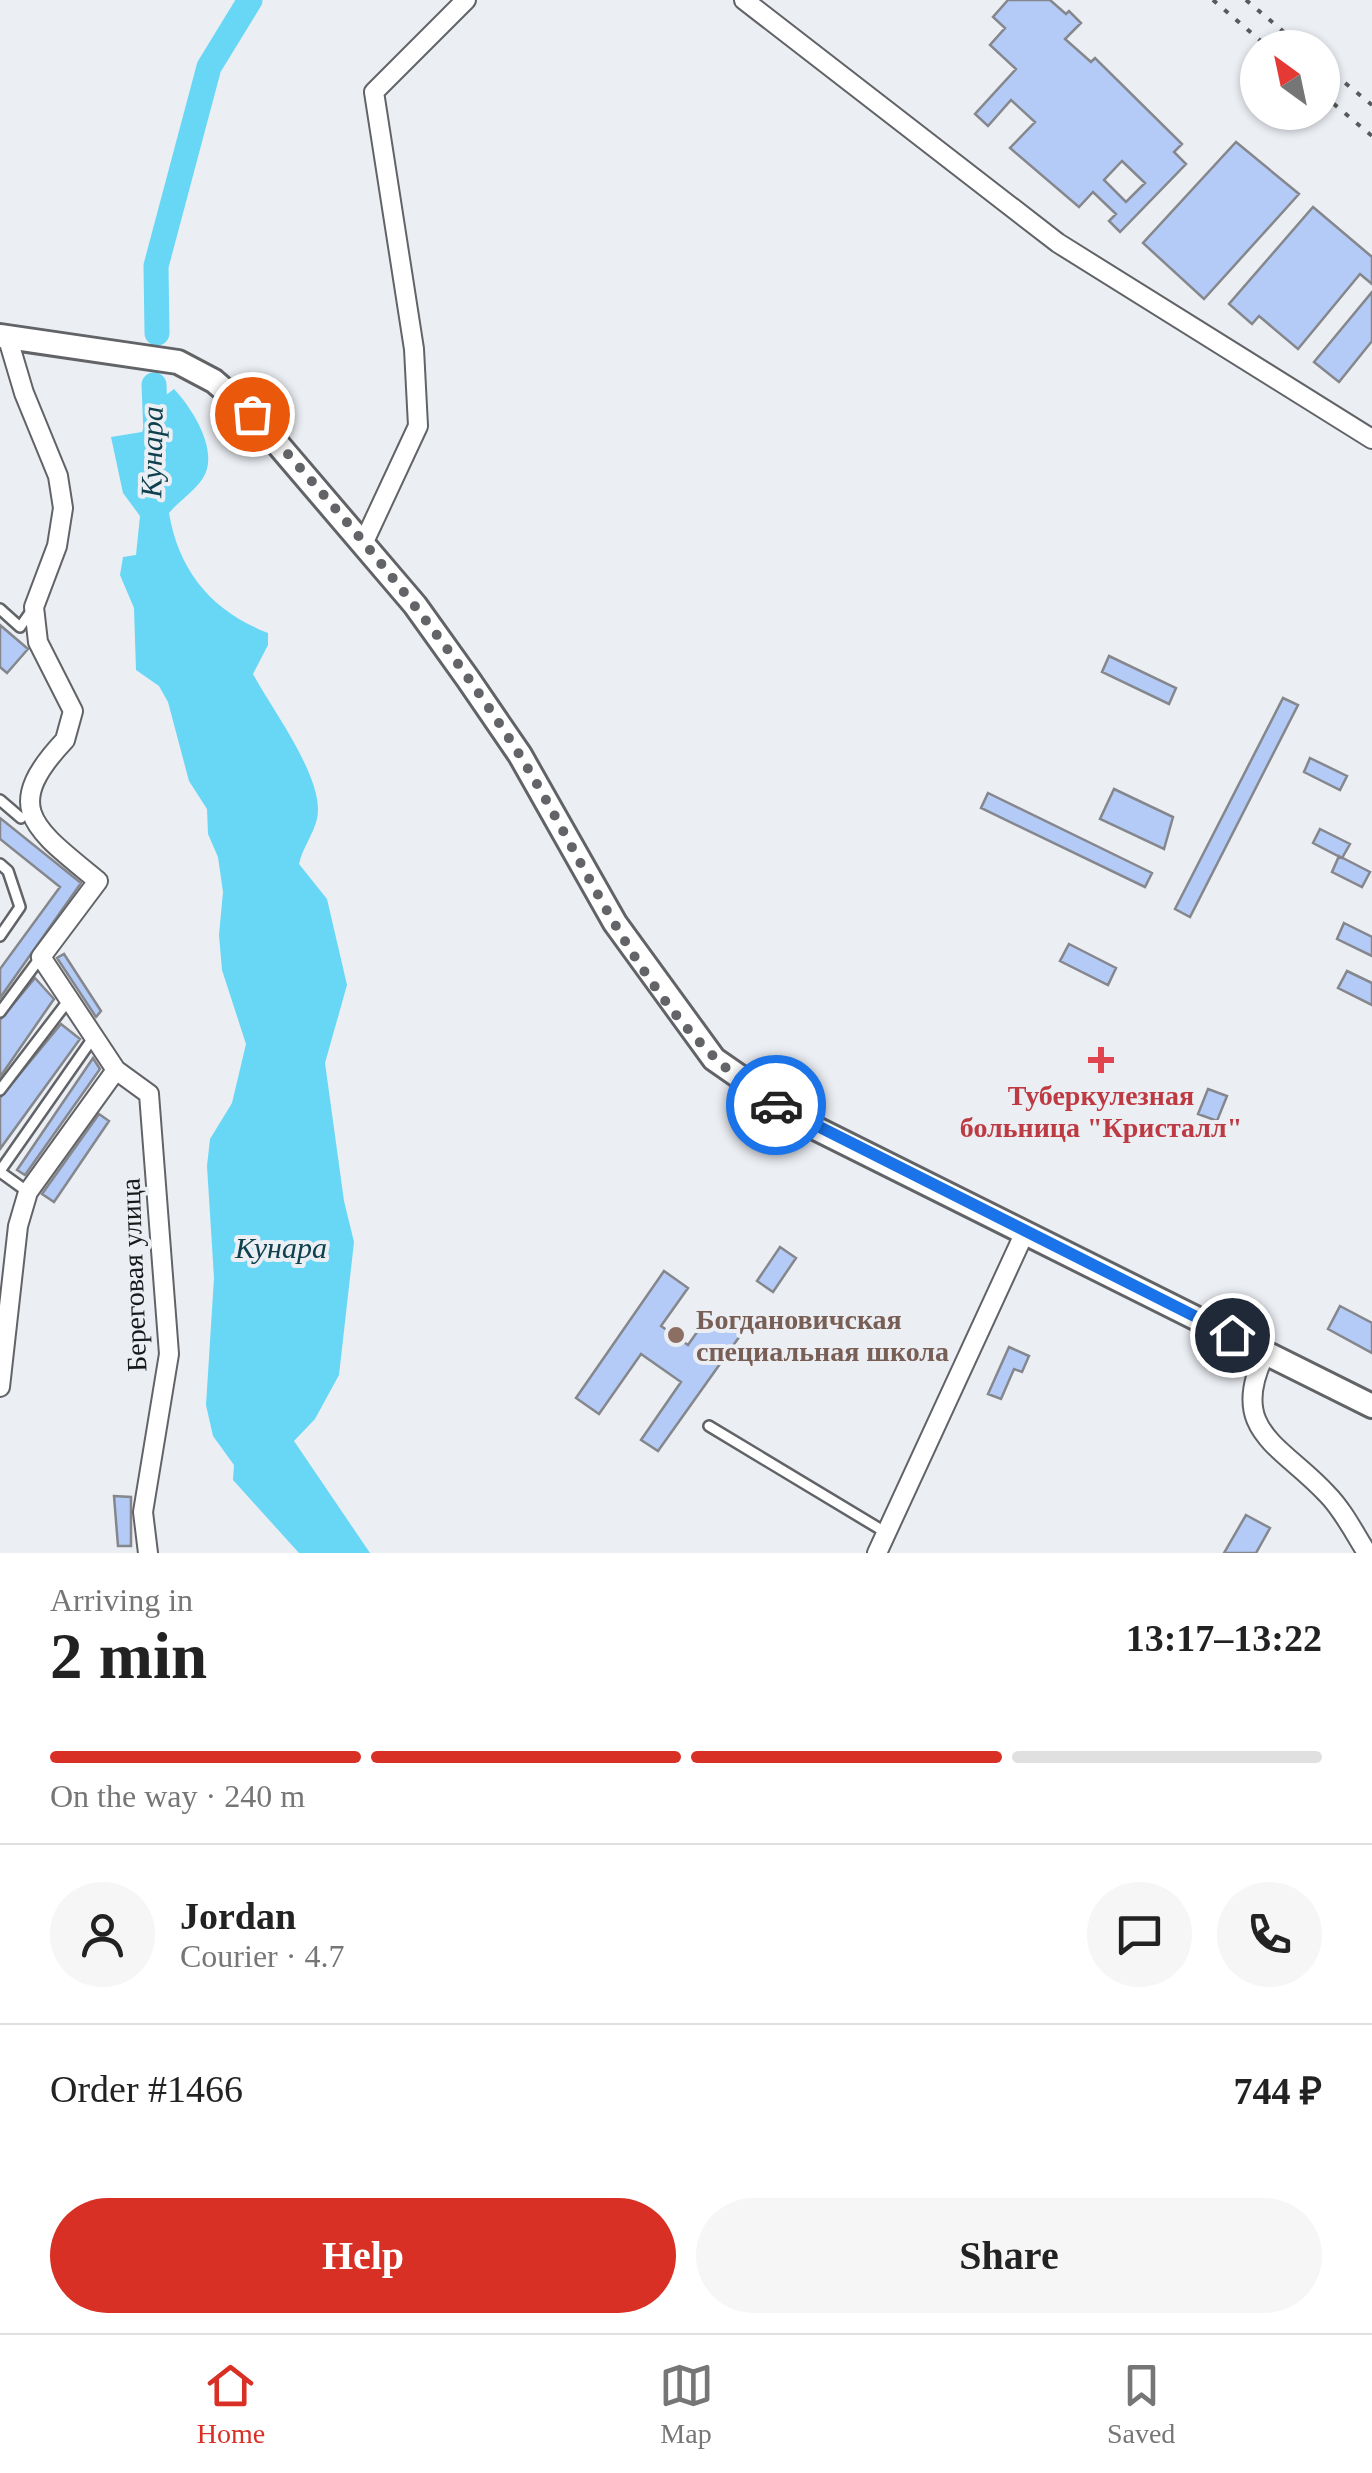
<!DOCTYPE html>
<html lang="en">
<head>
<meta charset="utf-8">
<style>
  :root { --surface:#fff; --page:#f6f6f6; --text:#222; --muted:#767676; --line:#e0e0e0; --accent:#d93025 }
  body { margin:0; font-family:Georgia,serif; background:var(--page); color:var(--text); height:100vh; display:flex; flex-direction:column; font-size:38px; white-space:nowrap }
  * { box-sizing:border-box; margin:0 }
  p { font-size:32px; color:var(--muted) }
  .icon { flex:none; width:55px; height:55px; fill:none; stroke:currentColor; stroke-width:2; stroke-linecap:round; stroke-linejoin:round }
  .map { position:relative; height:1553px; overflow:hidden }
  .drawer { display:flex; flex-direction:column; background:var(--surface); flex:1 }
  .drawer>* { flex:none }
  .needle { width:65px; rotate:327deg }
  .tools { position:absolute; left:1240px; top:30px; display:grid; gap:20px }
  .tools a { display:grid; place-items:center; width:100px; height:100px; border-radius:50%; background:var(--surface); box-shadow:0 2px 8px #0004; font-size:50px }
  .pin { position:absolute; display:grid; place-items:center; width:85px; height:85px; color:#fff; margin:-42px; border:5px solid #fff; border-radius:50%; box-shadow:0 2px 10px #0007 }
  .courier { position:absolute; display:grid; place-items:center; width:100px; height:100px; margin:-50px; border:8px solid #1a73e8; border-radius:50%; background:#fff; color:#222; box-shadow:0 2px 12px #0007 }
  .summary em { font-style:normal; font-weight:600 }
  .summary div { display:flex; flex-direction:column-reverse }
  .summary { display:flex; align-items:center; justify-content:space-between; height:170px; padding:0 50px }
  h1 { font-size:65px; font-weight:600; line-height:75px }
  .bar { display:grid; grid-template-columns:repeat(4,1fr); gap:15px 10px; align-content:center; height:120px; padding:0 50px }
  .bar i { height:12px; border-radius:8px; background:var(--line) }
  .bar .current { background:var(--accent) }
  .bar p { grid-column:span 4 }
  .line { display:flex; align-items:center; gap:25px; padding:0 50px; border-top:2px solid var(--line) }
  .line div { flex:1 }
  .round { display:grid; place-items:center; flex:none; width:105px; height:105px; border-radius:52px; background:var(--page) }
  .cta { display:flex; gap:20px; margin-top:auto; padding:20px 50px }
  .cta a { flex:1; height:115px; border-radius:60px; background:var(--accent); color:#fff; font-size:40px; font-weight:600; line-height:115px; text-align:center }
  .cta a+a { background:var(--page); color:var(--text) }
  .tabs { display:flex; justify-content:space-around; align-items:center; height:140px; border-top:2px solid var(--line); background:var(--surface); font-size:28px; color:var(--muted) }
  .tabs a { display:grid; justify-items:center; gap:5px }
  .tabs .current { color:var(--accent) }
  .map>svg:first-child { display:block }
</style>
</head>
<body>
<div class="map">
<svg width="1372" height="1553" viewBox="0 0 1372 1553">
  <rect width="100%" height="100%" fill="#ebeef3"/>
  <path fill="#67d7f5" d="M174 389C192 408 220 451 203 478 196 490 179 501 169 513 179 572 212 611 268 633V645L253 674C272 710 326 780 317 819 313 835 303 847 299 864L327 899 347 985 325 1063 344 1201 354 1242 339 1375 315 1419 294 1441 370 1553H299L233 1480 234 1465 213 1436 206 1405 214 1278 207 1166 210 1139 232 1103 246 1044 222 970 219 935 223 892 218 857 208 834 207 809 189 781 168 702 159 686 136 670 134 608 120 575 123 557 136 555 140 516 123 493 111 437 142 432 153 405Z"/>
  <g fill="none" stroke-linecap="round" stroke-linejoin="round">
    <path stroke="#67d7f5" stroke-width="25" d="M157 333 156 266 209 67 250 0
      M154 385 156 434"/>
  </g>
  <path fill="#b3cbf6" stroke="#85878c" stroke-width="2.5" fill-rule="evenodd" d="M1008 0H1050L1066 14 1069 11 1081 23 1065 39 1091 62 1095 58 1182 144 1174 152 1186 164 1120 232 1109 221 1116 214 1093 192 1079 207 1010 148 1035 122 1011 100 988 126 975 114 1016 69 990 45 1005 28 993 17ZM1122 161 1145 183 1126 202 1104 180Z
    M1236 142 1299 194 1204 299 1143 243Z
    M1313 207 1372 257V284L1360 274 1298 349 1259 316 1252 324 1229 304Z
    M1372 292V341L1339 382 1314 362Z
    M0 625 28 649 7 673 0 667Z
    M1109 656 1176 688 1169 704 1102 672Z
    M1283 698 1298 705 1190 917 1175 909Z
    M1310 758 1347 776 1340 790 1304 772Z
    M1114 789 1173 817 1164 849 1100 819Z
    M988 793 1152 873 1145 887 981 808Z
    M0 818 81 883 0 998V969L60 887 0 839Z
    M1320 829 1350 844 1342 858 1313 843Z
    M1339 856 1370 872 1362 887 1332 872Z
    M1344 923 1372 937V956L1337 939Z
    M1069 944 1116 968 1108 985 1060 961Z
    M64 954 101 1011 96 1017 57 958Z
    M1347 971 1372 983V1005L1338 988Z
    M35 978 54 999 0 1077V1020Z
    M61 1024 80 1039 0 1149V1098Z
    M93 1058 100 1069 25 1175 17 1170Z
    M1208 1089 1227 1096 1217 1121 1198 1114Z
    M99 1114 109 1121 54 1202 42 1194Z
    M780 1247 796 1258 773 1292 757 1281Z
    M664 1271 688 1288 661 1326 688 1345 711 1312 742 1333 658 1451 641 1440 681 1382 641 1354 599 1414 576 1398Z
    M1340 1306 1372 1323V1353L1328 1329Z
    M1009 1347 1029 1356 1022 1372 1014 1369 1001 1399 988 1394Z
    M114 1496 131 1497V1546H118Z
    M1246 1515 1270 1528 1256 1553H1224Z"/>
  <g fill="none" stroke-linecap="round" stroke-linejoin="round">
    <defs>
      <path id="lane" d="M0 609 20 627 32 610
        M0 800 21 818
        M0 864 8 871 20 907 0 936
        M0 1012 40 958
        M0 1090 68 1001
        M0 1171 93 1038
        M0 1172 28 1192
        M709 1426 885 1532"/>
      <path id="street" d="M744 0 1058 243 1372 439
        M363 544 418 426 414 349 374 92 466 0
        M116 1070 149 1094 169 1354 143 1512 148 1553
        M1266 1352C1226 1431 1282 1445 1327 1494 1343 1510 1355 1534 1367 1553
        M0 1387 18 1226 28 1192 116 1070 41 957 98 881C34 828 0 809 65 740L73 711 38 642 34 607 57 546 63 508 58 476 24 393 8 339
        M877 1553 1025 1232"/>
      <path id="secondary" d="M0 336 178 362 214 381 252 414 415 605 468 679 520 755 615 923 714 1059 809 1125 1372 1406"/>
    </defs>
    <use href="#lane" stroke="#616367" stroke-width="14"/>
    <use href="#street" stroke="#616367" stroke-width="22"/>
    <use href="#secondary" stroke="#616367" stroke-width="28"/>
    <use href="#lane" stroke="#fff" stroke-width="9"/>
    <use href="#street" stroke="#fff" stroke-width="18"/>
    <use href="#secondary" stroke="#fff" stroke-width="22"/>
    <path stroke="#57595c" stroke-width="4" stroke-dasharray="5 10" stroke-linecap="butt" d="M1213 0 1269 48
      M1246 0 1303 48
      M1322 64 1372 105
      M1322 94 1372 136"/>
  </g>
  <g fill="none" stroke-linecap="round" stroke-linejoin="round">
    <path stroke="#626467" stroke-width="10" stroke-dasharray="0 18" d="M252 414C349 521 442 632 519 754 594 875 649 1028 776 1105"/>
    <path stroke="#1a73e8" stroke-width="12" d="M776 1105 1232 1335"/>
  </g>
  <path fill="#e0444e" stroke="#ebeef3" stroke-width="4" d="M1096 1045h10v10h10v10h-10v10h-10v-10h-10v-10h10z"/>
  <circle fill="#8d6e63" stroke="#ebeef3" stroke-width="4" cx="676" cy="1335" r="10"/>
  <g text-anchor="middle" stroke-width="8" stroke-linejoin="round" paint-order="stroke">
    <g font-size="28" font-weight="bold" fill="#be3a42" stroke="#ebeef3">
      <text x="1101" y="1105">Туберкулезная<tspan x="1101" dy="32">больница "Кристалл"</tspan></text>
    </g>
    <g font-size="28" fill="#18191b" stroke="#ebeef3">
      <text transform="translate(133 1275) rotate(-92)" y="10">Береговая улица</text>
    </g>
    <g font-size="28" font-weight="bold" fill="#785e54" stroke="#ebeef3" text-anchor="start">
      <text x="696" y="1329">Богдановичская<tspan x="696" dy="32">специальная школа</tspan></text>
    </g>
    <g font-size="30" font-style="italic" fill="#0e414d" stroke="#ebeef3">
      <text transform="translate(152 452) rotate(-89)" y="10">Кунара</text>
      <text x="281" y="1258">Кунара</text>
    </g>
  </g>
</svg>
<div class="tools">
<a><svg class="needle" viewBox="-14 -14 28 28"><path d="M0-13l5 13h-10z" fill="#e53935"/><path d="M0 13l5-13h-10z" fill="#767676"/></svg></a>
</div>
<div class="pin" style="left:252px;top:414px;background:#ea580c"><svg class="icon" aria-label="bag" viewBox="0 0 24 24"><path d="M5 8h14l-1 12H6zM9 8a3 3 0 0 1 6 0"/></svg></div>
<div class="pin" style="left:1232px;top:1335px;background:#1f2937"><svg class="icon" aria-label="home" viewBox="0 0 24 24"><path d="M3 11l9-7 9 7M6 9v11h12V9"/></svg></div>
<div class="courier" style="left:776px;top:1105px"><svg class="icon" aria-label="car" viewBox="0 0 24 24"><path d="M5 17H2v-5l4-1 3-4h7l3 4 3 1v5h-3M9 17h6M6 11h13"/><circle cx="7" cy="17" r="2"/><circle cx="17" cy="17" r="2"/></svg></div>
</div>
<section class="drawer">
<div class="summary"><div><h1>2 min</h1><p>Arriving in</p></div><em>13:17–13:22</em></div>
<div class="bar"><i class="current"></i><i class="current"></i><i class="current"></i><i></i><p>On the way · 240 m</p></div>
<div class="line" style="height:180px"><a class="round"><svg class="icon" aria-label="person" viewBox="0 0 24 24"><circle cx="12" cy="8" r="4"/><path d="M4 21q1-7 8-7t8 7"/></svg></a><div><b>Jordan</b><p>Courier · 4.7</p></div><a class="round"><svg class="icon" aria-label="chat" viewBox="0 0 24 24"><path d="M4 5h16v11H9l-5 4z"/></svg></a><a class="round"><svg class="icon" aria-label="phone" viewBox="0 0 24 24"><path d="M5 4h4l2 5-3 2q2 4 5 5l2-3 5 2v4C11 20 4 13 5 4z"/></svg></a></div>
<div class="line" style="height:130px"><div>Order #1466</div><b>744 ₽</b></div>
<div class="cta"><a>Help</a><a>Share</a></div>
</section>
<nav class="tabs">
<a class="current"><svg class="icon" aria-label="home" viewBox="0 0 24 24"><path d="M3 11l9-7 9 7M6 9v11h12V9"/></svg>Home</a>
<a><svg class="icon" aria-label="map" viewBox="0 0 24 24"><path d="M3 6l6-2 6 2 6-2v14l-6 2-6-2-6 2zM9 4v14M15 6v14"/></svg>Map</a>
<a><svg class="icon" aria-label="saved" viewBox="0 0 24 24"><path d="M7 4h10v16l-5-4-5 4z"/></svg>Saved</a>
</nav>
</body>
</html>
